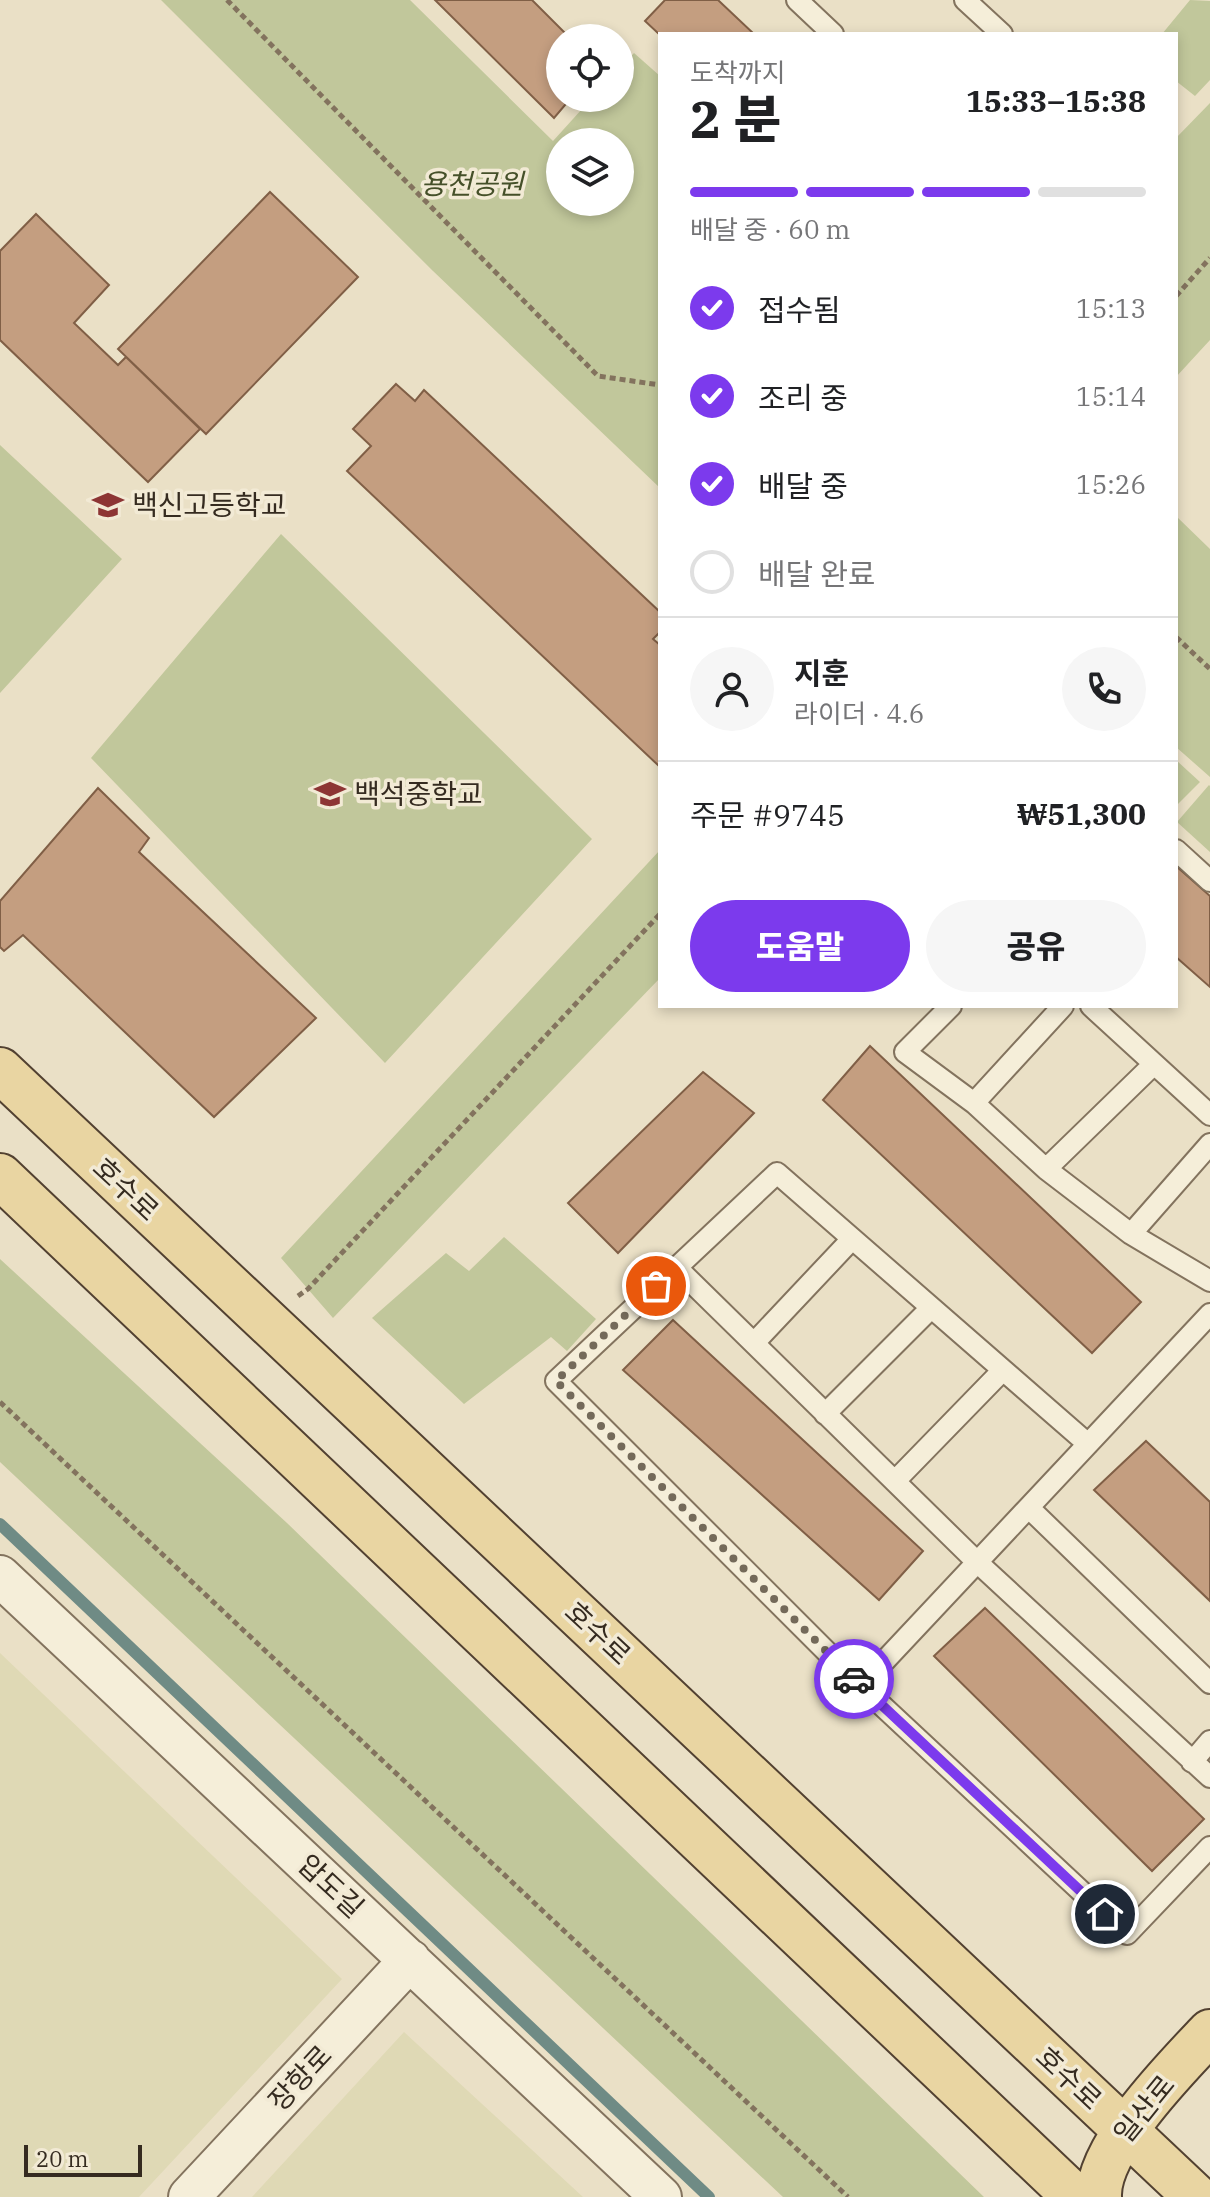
<!DOCTYPE html>
<html lang="ko">
<head>
<meta charset="utf-8">
<style>
  :root { --surface:#fff; --page:#f6f6f6; --text:#202124; --muted:#757577; --line:#e0e0e0; --accent:#7c3aed }
  body { margin:0; font-family:"IBM Plex Serif","Noto Sans KR",serif; background:var(--page); color:var(--text); height:100vh; display:flex; flex-direction:column; font-size:30px; white-space:nowrap }
  * { box-sizing:border-box; margin:0 }
  p { font-size:26px; color:var(--muted) }
  .icon { flex:none; width:44px; height:44px; fill:none; stroke:currentColor; stroke-width:2; stroke-linecap:round; stroke-linejoin:round }
  .map { position:relative; flex:1; overflow:hidden }
  .drawer { position:absolute; left:658px; top:32px; width:520px; height:976px; display:flex; flex-direction:column; background:var(--surface); border-radius:0px; box-shadow:0 4px 12px #0003 }
  .drawer>* { flex:none }
  .controls { position:absolute; left:546px; top:24px; display:grid; gap:16px }
  .controls a { display:grid; place-items:center; width:88px; height:88px; border-radius:50%; background:var(--surface); box-shadow:0 4px 12px #0003; font-size:40px }
  .scale { position:absolute; left:24px; bottom:20px; width:118px; box-sizing:border-box; padding-left:8px; border:4px solid #352b20; border-top:0; font-size:22px; line-height:28px; white-space:nowrap; color:#352b20; -webkit-text-stroke:6px #f2ead5; paint-order:stroke }
  .pin { position:absolute; display:grid; place-items:center; width:68px; height:68px; color:#fff; margin:-34px; border:4px solid #fff; border-radius:50%; box-shadow:0 2px 8px #0007 }
  .courier { position:absolute; display:grid; place-items:center; width:80px; height:80px; margin:-40px; border:6px solid #7c3aed; border-radius:50%; background:#fff; color:#222; box-shadow:0 2px 10px #0007 }
  .headline em { font-style:normal; font-weight:800 }
  .headline div { display:flex; flex-direction:column-reverse }
  .headline { display:flex; align-items:center; justify-content:space-between; height:136px; padding:0 32px }
  h1 { font-size:52px; font-weight:800; line-height:60px }
  .bar { display:grid; grid-template-columns:repeat(4,1fr); gap:12px 8px; align-content:center; height:96px; padding:0 32px }
  .bar i { height:10px; border-radius:6px; background:var(--line) }
  .bar .selected { background:var(--accent) }
  .bar p { grid-column:span 4 }
  .line { display:flex; align-items:center; gap:20px; padding:0 32px; border-top:2px solid var(--line) }
  .line div { flex:1 }
  .round { display:grid; place-items:center; flex:none; width:84px; height:84px; border-radius:42px; background:var(--page) }
  ol { padding:0 32px; list-style:none }
  li { display:flex; align-items:center; gap:24px; height:88px }
  li p { margin-inline-start:auto }
  li .icon { padding:8px; border-radius:50%; background:var(--accent); color:#fff; stroke-width:4 }
  li:last-child { color:var(--muted) }
  li i { width:44px; height:44px; border:4px solid var(--line); border-radius:50% }
  .button { display:flex; gap:16px; margin-top:auto; padding:16px 32px }
  .button a { flex:1; height:92px; border-radius:48px; background:var(--accent); color:#fff; font-size:32px; font-weight:800; line-height:92px; text-align:center }
  .button a+a { background:var(--page); color:var(--text) }
  .map>svg:first-child { display:block }
</style>
</head>
<body>
<div class="map">
<svg width="1210" height="2197" viewBox="0 0 1210 2197">
  <rect width="100%" height="100%" fill="#eae0c6"/>
  <path fill="#dfd9b5" d="M0 1653 342 1979 139 2197H0Z
    M404 2032 583 2197H252Z"/>
  <path fill="#c1c79b" fill-rule="evenodd" d="M161 0H410L553 141 592 98H620V68L634 53 660 76V488L433 271ZM560 142H620V202H560Z
    M1190 0 1210 1V80L1195 96 1176 81V34H1162Z
    M1210 103V340L1176 377V138Z
    M0 445 122 559 0 693Z
    M1176 516 1210 549V777L1176 747Z
    M281 534 592 839 385 1063 91 758Z
    M1176 760 1200 782 1176 806Z
    M1209 785 1210 786V852L1177 822Z
    M660 850V978L333 1318 281 1258Z
    M504 1237 596 1319 567 1351 551 1337 464 1404 372 1318 446 1253 469 1271Z
    M0 1259 287 1523 984 2197H783L0 1462Z"/>
  <g fill="none" stroke-linecap="round" stroke-linejoin="round">
    <path stroke="#6f8b85" stroke-width="12" d="M0 1524 709 2197"/>
  </g>
  <path fill="#c49e80" stroke="#805f46" stroke-width="2" d="M435 0H532L570 38H560V98H571L554 118Z
    M665 0H718L754 34 660 35 645 21Z
    M270 192 358 277 206 434 118 349Z
    M36 214 109 285 74 323 118 365 126 357 200 429 148 482 0 340V251Z
    M396 384 415 401 424 390 660 612V632L653 639 660 645V767L347 471 371 446 353 429Z
    M98 788 149 838 139 852 316 1018 214 1117 23 935 4 951 0 947V901Z
    M1176 866 1210 896V987L1176 957Z
    M870 1046 1141 1302 1092 1353 823 1100Z
    M703 1072 754 1113 618 1253 568 1203Z
    M673 1320 923 1551 879 1600 623 1370Z
    M1146 1441 1210 1502V1601L1094 1490Z
    M985 1608 1204 1819 1152 1871 934 1656Z"/>
  <g fill="none" stroke-linecap="round" stroke-linejoin="round">
    <defs>
      <path id="lane" d="M797 0 833 34
        M965 0 1002 34
        M1176 850 1210 881
        M951 1006 905 1052 974 1103 1046 1169 1131 1234 1210 1281
        M1091 1006 1210 1115
        M974 1103 1063 1006
        M1046 1169 1154 1064
        M1131 1234 1210 1144
        M676 1267 977 1562 1210 1777
        M754 1343 852 1239
        M825 1414 931 1308
        M1088 1444 777 1173 556 1381 861 1686 1127 1934 1210 1847
        M895 1481 1003 1370
        M1029 1508 1210 1683
        M861 1686 1210 1314
        M1192 1762 1210 1741"/>
      <path id="street" d="M0 1576 661 2197
        M189 2197 410 1960"/>
      <path id="primary" d="M0 1070 1196 2197
        M0 1176 1075 2197
        M1099 2197C1097 2148 1176 2068 1210 2032"/>
    </defs>
    <use href="#lane" stroke="#83735e" stroke-width="24"/>
    <use href="#street" stroke="#83735e" stroke-width="44"/>
    <use href="#primary" stroke="#524131" stroke-width="48"/>
    <path stroke="#83735e" stroke-width="5" stroke-dasharray="6 4" stroke-linecap="butt" d="M227 0 598 376 660 385
      M1176 296 1210 258
      M1176 637 1210 669
      M298 1296 308 1289 660 914
      M0 1402 848 2197"/>
    <use href="#lane" stroke="#f5eed9" stroke-width="20"/>
    <use href="#street" stroke="#f5eed9" stroke-width="40"/>
    <use href="#primary" stroke="#e9d5a2" stroke-width="44"/>
  </g>
  <g fill="none" stroke-linecap="round" stroke-linejoin="round">
    <path stroke="#746a5a" stroke-width="8" stroke-dasharray="0 14.4" d="M656 1286 556 1381 854 1679"/>
    <path stroke="#7c3aed" stroke-width="10" d="M854 1679 1105 1914"/>
  </g>
  <defs>
    <symbol id="school-bare" viewBox="-9 -9 18 18"><path d="M0-5L7-2L0 1L-7-2ZM-4 1L0 2.5L4 1V4Q0 6-4 4Z" fill="#8d3534" stroke="#f2ead5" stroke-width="2.5" paint-order="stroke"/></symbol>
  </defs>
  <g fill-rule="evenodd">
    <use href="#school-bare" x="86" y="483" width="44" height="44"/>
    <use href="#school-bare" x="308" y="772" width="44" height="44"/>
  </g>
  <g text-anchor="middle" stroke-width="7" stroke-linejoin="round" paint-order="stroke">
    <g font-size="28" font-style="italic" fill="#455029" stroke="#f2ead5">
      <text x="472" y="194">용천공원</text>
    </g>
    <g font-size="28" fill="#352b20" stroke="#f2ead5" text-anchor="start">
      <text x="132" y="515">백신고등학교</text>
      <text x="354" y="804">백석중학교</text>
    </g>
    <g font-size="28" fill="#352b20" stroke="#f2ead5">
      <text transform="translate(126 1189) rotate(43)" y="10">호수로</text>
      <text transform="translate(598 1633) rotate(43)" y="10">호수로</text>
      <text transform="translate(331 1886) rotate(43)" y="10">압도길</text>
      <text transform="translate(300 2078) rotate(-47)" y="10">장항로</text>
      <text transform="translate(1069 2078) rotate(43)" y="10">호수로</text>
      <text transform="translate(1144 2109) rotate(-51)" y="10">일산로</text>
    </g>
  </g>
</svg>
<div class="controls">
<a><svg class="icon" aria-label="locate" viewBox="0 0 24 24"><circle cx="12" cy="12" r="6"/><path d="M12 2v4M12 18v4M2 12h4M18 12h4"/></svg></a>
<a><svg class="icon" aria-label="layers" viewBox="0 0 24 24"><path d="M12 4l9 5-9 5-9-5zM3 14l9 5 9-5"/></svg></a>
</div>
<div class="scale">20 m</div>
<div class="pin" style="left:656px;top:1286px;background:#ea580c"><svg class="icon" aria-label="bag" viewBox="0 0 24 24"><path d="M5 8h14l-1 12H6zM9 8a3 3 0 0 1 6 0"/></svg></div>
<div class="pin" style="left:1105px;top:1914px;background:#1f2937"><svg class="icon" aria-label="home" viewBox="0 0 24 24"><path d="M3 11l9-7 9 7M6 9v11h12V9"/></svg></div>
<div class="courier" style="left:854px;top:1679px"><svg class="icon" aria-label="car" viewBox="0 0 24 24"><path d="M5 17H2v-5l4-1 3-4h7l3 4 3 1v5h-3M9 17h6M6 11h13"/><circle cx="7" cy="17" r="2"/><circle cx="17" cy="17" r="2"/></svg></div>
<section class="drawer">
<div class="headline"><div><h1>2 분</h1><p>도착까지</p></div><em>15:33–15:38</em></div>
<div class="bar"><i class="selected"></i><i class="selected"></i><i class="selected"></i><i></i><p>배달 중 · 60 m</p></div>
<ol>
<li><svg class="icon" aria-label="check" viewBox="0 0 24 24"><path d="M5 12l5 5 9-10"/></svg>접수됨<p>15:13</p></li>
<li><svg class="icon" aria-label="check" viewBox="0 0 24 24"><path d="M5 12l5 5 9-10"/></svg>조리 중<p>15:14</p></li>
<li><svg class="icon" aria-label="check" viewBox="0 0 24 24"><path d="M5 12l5 5 9-10"/></svg>배달 중<p>15:26</p></li>
<li><i></i>배달 완료</li>
</ol>
<div class="line" style="height:144px"><a class="round"><svg class="icon" aria-label="person" viewBox="0 0 24 24"><circle cx="12" cy="8" r="4"/><path d="M4 21q1-7 8-7t8 7"/></svg></a><div><b>지훈</b><p>라이더 · 4.6</p></div><a class="round"><svg class="icon" aria-label="phone" viewBox="0 0 24 24"><path d="M5 4h4l2 5-3 2q2 4 5 5l2-3 5 2v4C11 20 4 13 5 4z"/></svg></a></div>
<div class="line" style="height:104px"><div>주문 #9745</div><b>₩51,300</b></div>
<div class="button"><a>도움말</a><a>공유</a></div>
</section>
</div>
</body>
</html>
